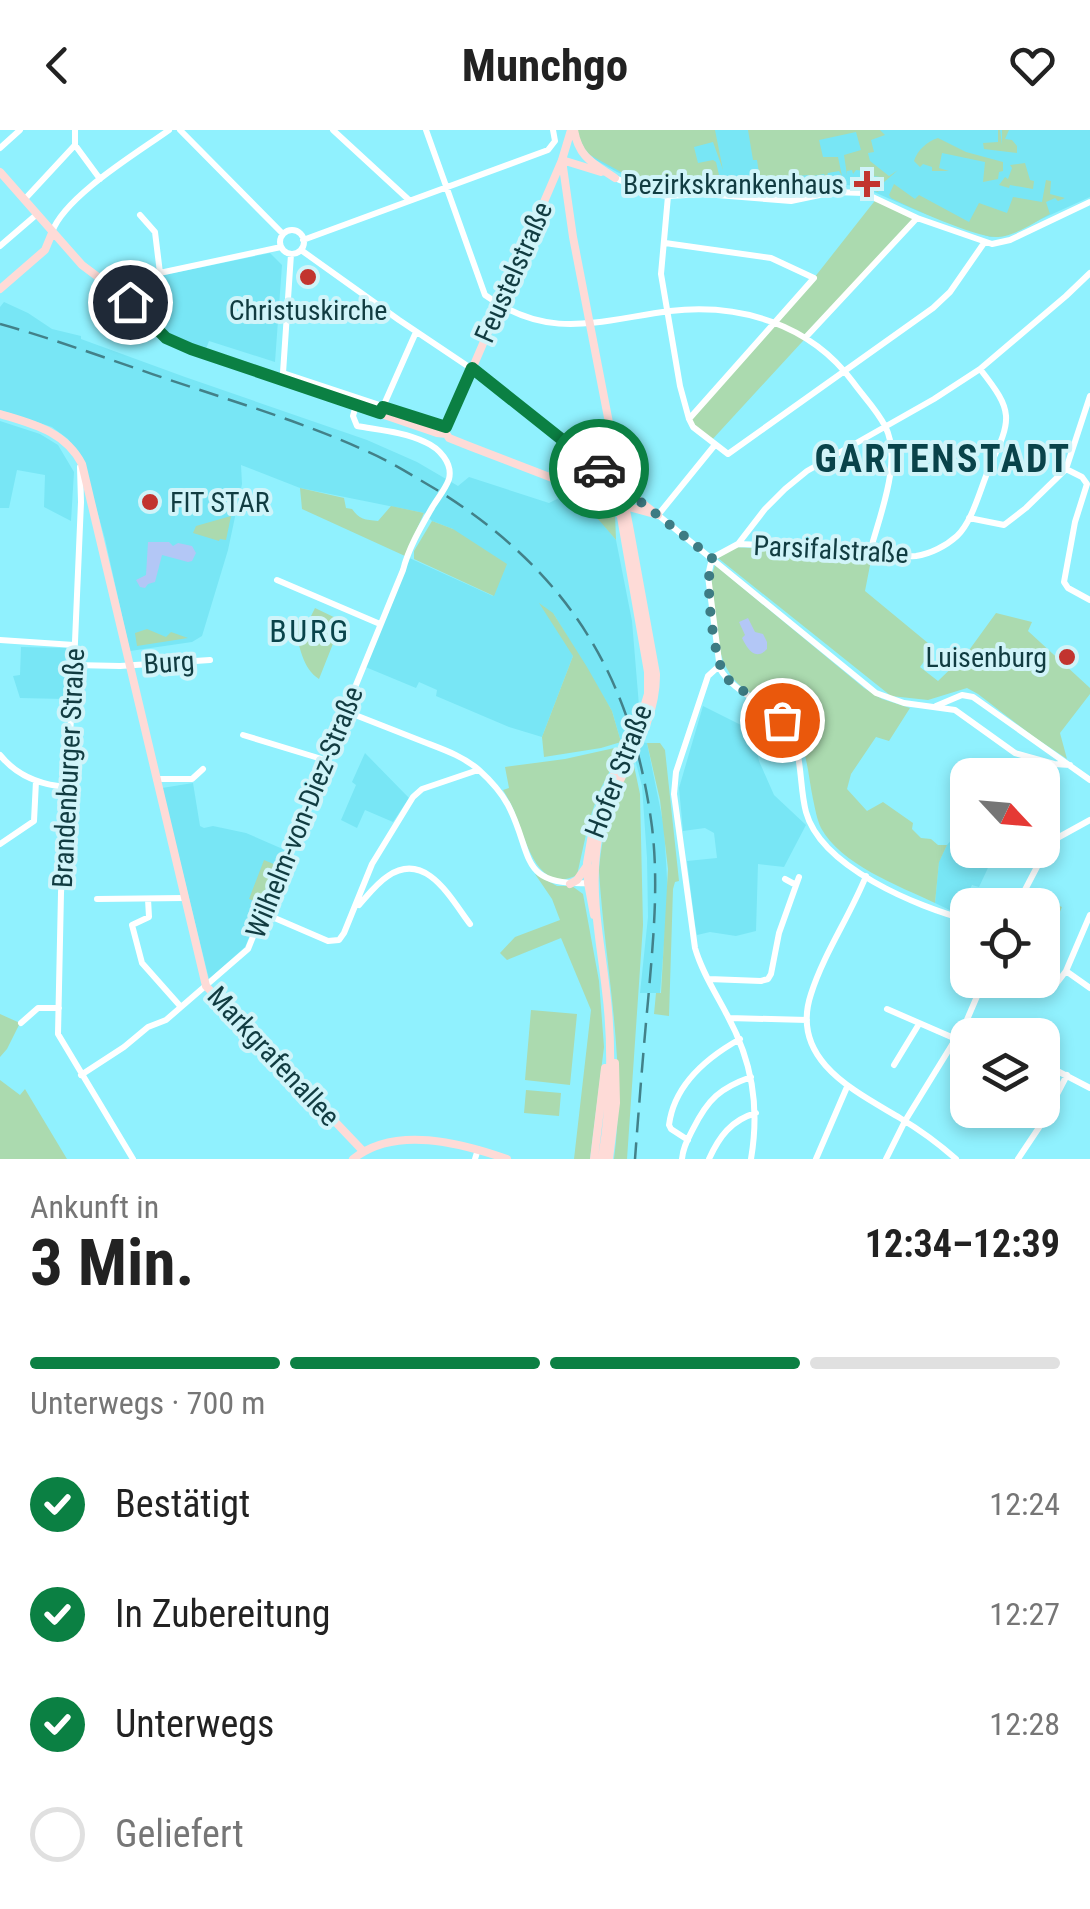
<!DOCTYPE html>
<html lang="de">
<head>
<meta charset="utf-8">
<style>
  :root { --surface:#fff; --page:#f2f2f2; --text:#222; --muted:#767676; --line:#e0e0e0; --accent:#0b8043 }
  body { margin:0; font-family:"Roboto Condensed",sans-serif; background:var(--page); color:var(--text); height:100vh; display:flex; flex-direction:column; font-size:38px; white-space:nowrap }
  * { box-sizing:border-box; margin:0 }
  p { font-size:32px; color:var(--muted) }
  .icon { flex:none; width:55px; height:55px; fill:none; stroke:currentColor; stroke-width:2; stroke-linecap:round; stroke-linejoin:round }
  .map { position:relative; height:1029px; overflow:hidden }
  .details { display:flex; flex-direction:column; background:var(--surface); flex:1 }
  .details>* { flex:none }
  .needle { width:65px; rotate:116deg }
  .tools { position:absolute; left:950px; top:628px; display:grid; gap:20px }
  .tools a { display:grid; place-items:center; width:110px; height:110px; border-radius:20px; background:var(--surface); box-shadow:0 5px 15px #0003; font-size:50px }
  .pin { position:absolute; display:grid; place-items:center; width:85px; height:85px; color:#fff; margin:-42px; border:5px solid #fff; border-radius:50%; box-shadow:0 2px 10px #0007 }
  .courier { position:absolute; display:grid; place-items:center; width:100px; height:100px; margin:-50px; border:8px solid #0b8043; border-radius:50%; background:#fff; color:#222; box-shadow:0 2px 12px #0007 }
  .head em { font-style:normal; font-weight:700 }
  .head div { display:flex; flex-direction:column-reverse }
  .head { display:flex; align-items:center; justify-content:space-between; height:170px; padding:0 30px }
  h1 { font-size:65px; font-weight:700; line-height:75px }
  .bar { display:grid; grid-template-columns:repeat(4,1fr); gap:15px 10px; align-content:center; height:120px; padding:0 30px }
  .bar i { height:12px; border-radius:8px; background:var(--line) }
  .bar .selected { background:var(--accent) }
  .bar p { grid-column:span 4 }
  ol { padding:0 30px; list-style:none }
  li { display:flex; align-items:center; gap:30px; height:110px }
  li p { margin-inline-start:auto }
  li .icon { padding:10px; border-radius:50%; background:var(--accent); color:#fff; stroke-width:4 }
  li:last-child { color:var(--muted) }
  li i { width:55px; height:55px; border:5px solid var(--line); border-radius:50% }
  header { display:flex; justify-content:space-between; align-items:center; height:130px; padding:0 30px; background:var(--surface); font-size:45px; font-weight:700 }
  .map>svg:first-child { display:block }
</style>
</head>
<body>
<header><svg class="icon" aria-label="back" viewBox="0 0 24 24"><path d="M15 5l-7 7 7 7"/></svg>Munchgo<svg class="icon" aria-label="heart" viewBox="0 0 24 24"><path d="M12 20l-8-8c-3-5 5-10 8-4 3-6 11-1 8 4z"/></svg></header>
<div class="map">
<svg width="1090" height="1029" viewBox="0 0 1090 1029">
  <rect width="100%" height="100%" fill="#90f1fe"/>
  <path fill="#78e6f5" d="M576 0H1090V67L1004 106 990 107 920 82 860 56 846 55 813 61 784 63 653 58 617 42 594 29Z
    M270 123 282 135 275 232 209 211 206 219 176 210 163 200 125 157 126 153Z
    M4 172 28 183 52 199 81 206V209L185 247 367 310 417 332 458 356 469 347 549 373 561 367 576 369 600 390 616 410 632 491 642 612 647 613 664 697 668 766 660 863H640L648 787 647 728 642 656 632 618 621 612 612 581 553 483 573 526 542 607 509 597 436 566 437 560 419 552 416 558 363 536 405 426 493 466 453 399 432 391 424 383 300 358 241 335 242 354 228 420 202 506 192 512 130 521 105 409 84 334 68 309 52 297 0 280V177Z
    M0 291 40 304 58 315 74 342 71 391 44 377 45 345 17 340 9 378H0Z
    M602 292 610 334 608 336 572 310 582 297Z
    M21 517 66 518 64 569 20 568 13 546 20 545Z
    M703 576 753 601 759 631 774 665 806 695 784 737 758 734 756 801 736 806 710 802 697 805 695 794 687 731 717 728 714 703 705 698 683 701 679 658Z
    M365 623 409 668 393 692 365 680 357 698 341 690 356 655 352 652Z
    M193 653 200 696 204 698 213 696 246 703 285 720 245 817 209 849 162 658Z
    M965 695 967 696 968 720H986L994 725 979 757 972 755 958 784 935 773 939 731 947 715Z"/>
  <path fill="#abdaaf" d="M576 0H715L723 40 713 12 694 17 698 33 713 30 716 32 719 45 706 57 668 59 641 53 590 25 584 18Z
    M748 0H880L885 5 871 10 874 22 868 23 870 31 889 46 898 40 883 53 878 62 863 56 849 55 854 54V50L856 54H864V51L867 52 866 55 874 59 880 52V47L866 45V41L856 40 853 44 852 40 847 41V45L844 25 861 20 856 2 819 10 823 27H838L842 46 839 41 828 43 826 48 824 44 813 46V51L810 50 809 45 796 46 795 51 770 54 769 62H751L745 45 752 52 760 50 757 30H753Z
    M998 0H1000L1002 15V0H1009L1005 9 1012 10 1017 16V23L984 19 983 13 998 12Z
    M938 8 966 22 1003 32V41L999 42 998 49 983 52 985 32 942 23 939 38 949 41H932V37L923 34 920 37 914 31C917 21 927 11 938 8Z
    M1025 33 1030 50 1034 51 1033 59 1010 55 1009 58 999 55 1005 47 1008 49 1012 38 1010 35Z
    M1046 50 1051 51 1050 64 1065 68 1058 71 1055 68 1046 72 1050 84C1035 92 1015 106 998 107 979 109 911 78 891 68L889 65 894 54 915 69 919 65 969 92 979 73 1007 83 1013 67 1042 72Z
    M877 68 917 87 710 312 689 289 814 148Z
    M561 314 620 357 616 365 553 339Z
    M565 355 607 372 615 383 616 410C600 391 586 372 561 367Z
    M300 358 344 368 346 378 352 379C359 389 365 390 378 391L391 376 424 383 405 426 302 379Z
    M231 386 226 410 220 409 219 411 193 403 196 396Z
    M432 391 453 399 507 434 494 466 414 429V421Z
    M734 417 872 425 865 461 934 518 920 537 938 551 967 523 996 483 1032 492 1028 501 1090 558V564L1060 603 1067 629 1034 607 978 564 967 558 928 570 891 566 718 428Z
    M715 435 864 558 882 569 910 578 889 611 876 607 851 644 847 659 867 681 883 672 913 693 912 699 921 708 931 709 938 715H947L939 732 935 773C899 756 840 734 821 698 817 690 815 678 813 669 808 645 807 617 793 596 782 579 761 570 745 559 712 538 715 482 711 447Z
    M539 473 553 483 587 537 612 581 621 612 601 618 544 627 542 607 573 526Z
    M315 478 342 491 319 549C302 538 300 516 294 497L300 488 309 490Z
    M147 499 166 507 171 502 188 508 137 516 135 503Z
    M647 613H660L665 620 679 751 675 752 673 759 669 886 654 884 656 863H661L668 739 660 670Z
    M619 617 620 621 599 662 589 691 577 745C537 766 525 707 514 681 511 673 507 667 503 660L509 658 505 637 565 629Z
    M633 631 640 664 643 795 627 1029H614C627 932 605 838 599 741 603 694 612 673 633 631Z
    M264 730 276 735 260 773 249 769Z
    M535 744 557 756H572L583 764 599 851 604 917 590 1029H574L591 880 561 808 507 830 500 823 515 807 560 790 552 769Z
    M1030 763 1062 777 1053 798 1043 796 1042 775H1024Z
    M531 880 577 884 570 955 525 950Z
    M0 884 20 893 7 919 0 927Z
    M0 950 20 965 25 959 67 1029H0Z
    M526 960 561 963 559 986 524 983Z"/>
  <path fill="#b3c7f6" d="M148 412H169L173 416 178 413 192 416 196 423 192 431 188 432 162 425 155 452 148 454 145 458 140 457 136 450 146 445Z
    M748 488 755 502 763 504 767 512V519C755 532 747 518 742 508L745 505 739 492Z"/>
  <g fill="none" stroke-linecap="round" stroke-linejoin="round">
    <path stroke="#fff" stroke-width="6" d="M75 0V15L100 49
      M180 0 283 104
      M333 0 409 70
      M426 0 485 165C549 212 600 190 670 181 740 173 810 194 853 252 863 266 877 280 885 296 903 330 879 387 870 422
      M0 18 20 0
      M615 48 652 64 668 66 704 64 791 71 834 62 864 63 917 88 992 114 1010 110 1090 72
      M668 66 661 144 680 256 689 289 693 297 728 324 933 178 950 162 984 113
      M24 70 75 15
      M140 85 155 102 160 143
      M280 112a12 12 0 1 1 24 0a12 12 0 1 1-24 0Z
      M52 102C65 66 137 23 169 0
      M303 110 548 20 555 11 553 0
      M665 113 771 128 814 148 689 289
      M0 116 36 85
      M301 120 399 190 472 239 620 355
      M108 154 281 117
      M806 207 917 88
      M283 243 446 297
      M283 243 291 124
      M382 279 416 202
      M714 316 658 385 876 563 904 573 955 580 1015 623 1054 634 1070 635
      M80 337 81 372 74 535 61 763 58 904 133 1029
      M1066 339 1082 347 1087 354 1075 392 1064 452 1068 458 1090 470
      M969 388 1004 395 1026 378 1066 339 1090 266
      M738 414C774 415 810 417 846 420 868 422 894 428 916 426 930 424 946 416 957 406 973 391 981 356 990 336 1012 288 1014 282 980 239
      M712 428 708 446 720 539C736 566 772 573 789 600 803 624 799 656 806 682 821 737 917 777 968 790
      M712 428 738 414 765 379 785 359 807 341 934 269 980 239 1066 166 1090 143
      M277 450 380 494
      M0 510 74 515
      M74 535 120 536 210 530
      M719 536 708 546 676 642 674 664 695 818C702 842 715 862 726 883 752 930 760 976 751 1029
      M936 576 962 565 973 567 1090 650
      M345 581C371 591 398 602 424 612 442 619 463 626 479 640 490 650 501 662 508 675 534 725 517 757 592 753
      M243 605 325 630
      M0 625C17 646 40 655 67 657
      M156 649H192L203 639
      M0 714 34 691 36 651
      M866 746C850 786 824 823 811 864 789 930 855 961 900 988 920 1000 939 1014 956 1029
      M785 749 796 755
      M97 769 184 768
      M148 769 149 787 132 795 142 833 181 877
      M359 775C368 765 377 753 388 746 426 720 451 769 470 794
      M1017 775 1050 712 1090 690
      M263 783 328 811 339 810 344 803 372 734 413 667 422 659 478 640
      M1066 841 1090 858
      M709 849 761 851 768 849 771 844 779 803 799 747
      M1011 850 1038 864 1050 862 1066 841 1090 785
      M887 879 956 909
      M729 888 807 890
      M966 892 990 905
      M21 893 38 878H59
      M1042 933 1090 958
      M894 935 919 894
      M81 945 124 917 148 897 166 890 248 819 403 440C409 417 421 397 433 376 438 368 446 358 449 349 453 333 439 318 425 312 404 302 379 300 357 296L353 286 356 275
      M688 1010 671 999 669 995C674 955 706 928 740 909
      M475 1029 478 1019
      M682 1029C683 1017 688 1009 693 999 708 969 720 958 751 947
      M709 1029C719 1007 731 990 756 983
      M816 1029 847 957
      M886 1029 905 991 966 892 984 850
      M1018 1029 1042 993 1067 945"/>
    <path stroke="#fedbd7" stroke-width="8" d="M571 0 562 30 445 302 449 308 469 316 625 376 658 385
      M574 0C579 28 593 33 615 48
      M562 30 573 107 630 401 656 544C657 609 601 659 596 724 591 770 601 815 606 861 613 917 611 973 602 1029
      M562 30 601 42
      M0 42 82 135 126 168 166 208 191 219 437 303 446 304
      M0 159 45 120 52 103
      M0 284C33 294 65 301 82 334L206 856 363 1021
      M621 356 656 384
      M570 754 577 750 586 737
      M594 785 588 753 587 733 594 693 604 666 641 587 648 564V542L621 387 616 375
      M353 1029C395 995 461 1013 507 1029
      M594 1029 605 938
      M609 1029 616 973 615 933"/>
    <path stroke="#428189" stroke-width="2.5" stroke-dasharray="20 10" stroke-linecap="butt" d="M0 194C65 212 129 237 194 258 251 277 309 295 364 320 390 331 413 346 437 360 567 441 632 545 652 697 659 755 653 813 648 871 643 924 639 976 635 1029"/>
  </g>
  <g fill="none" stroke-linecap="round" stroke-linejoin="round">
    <path stroke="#3d7b83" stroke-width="10" stroke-dasharray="0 18" d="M599 339 712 428C704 450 713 529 726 548L782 590"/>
    <path stroke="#0b8043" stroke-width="12" d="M130 172 166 208 191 219 380 283 383 277 446 297 472 238 599 339"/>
  </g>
  <g fill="#c2342f" stroke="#d0f4f9" stroke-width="4">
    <path d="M862 39h10v10h10v10h-10v10h-10v-10h-10v-10h10z"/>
    <circle cx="308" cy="147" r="10"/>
    <circle cx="150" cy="372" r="10"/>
    <circle cx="1067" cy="527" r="10"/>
  </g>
  <g text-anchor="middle" stroke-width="8" stroke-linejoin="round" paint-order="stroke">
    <g font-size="28" fill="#113c41" stroke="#d0f4f9" text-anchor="end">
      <text x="844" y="64">Bezirkskrankenhaus</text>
      <text x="308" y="190" text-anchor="middle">Christuskirche</text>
      <text x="170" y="382" text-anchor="start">FIT STAR</text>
      <text x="1047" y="537">Luisenburg</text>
    </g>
    <g font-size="28" fill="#113c41" stroke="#d0f4f9">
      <text transform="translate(513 142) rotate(-66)" y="10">Feustelstraße</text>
      <text transform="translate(831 419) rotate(3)" y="10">Parsifalstraße</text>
      <text transform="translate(169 532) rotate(-4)" y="10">Burg</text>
      <text transform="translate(68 638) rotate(-87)" y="10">Brandenburger Straße</text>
      <text transform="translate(618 641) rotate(-69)" y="10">Hofer Straße</text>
      <text transform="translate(304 682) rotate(-68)" y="10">Wilhelm-von-Diez-Straße</text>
      <text transform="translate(274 926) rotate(47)" y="10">Markgrafenallee</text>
    </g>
    <g font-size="32" letter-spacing="2.5" fill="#09434a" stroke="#d0f4f9">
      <text x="310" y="512">BURG</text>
    </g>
    <g font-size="38" font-weight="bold" letter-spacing="2.5" fill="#09434a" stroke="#d0f4f9">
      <text x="943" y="342">GARTENSTADT</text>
    </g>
  </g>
</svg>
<div class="tools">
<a><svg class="needle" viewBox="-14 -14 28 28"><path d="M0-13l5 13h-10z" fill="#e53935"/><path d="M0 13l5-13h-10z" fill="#767676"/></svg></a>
<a><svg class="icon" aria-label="locate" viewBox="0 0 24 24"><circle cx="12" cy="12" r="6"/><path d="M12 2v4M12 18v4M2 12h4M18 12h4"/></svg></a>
<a><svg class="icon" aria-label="layers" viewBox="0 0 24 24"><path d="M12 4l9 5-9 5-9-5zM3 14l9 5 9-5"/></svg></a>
</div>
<div class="pin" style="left:782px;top:590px;background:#ea580c"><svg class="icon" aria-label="bag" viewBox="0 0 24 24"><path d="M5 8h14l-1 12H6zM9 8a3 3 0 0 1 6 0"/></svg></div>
<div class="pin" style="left:130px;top:172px;background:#1f2937"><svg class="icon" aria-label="home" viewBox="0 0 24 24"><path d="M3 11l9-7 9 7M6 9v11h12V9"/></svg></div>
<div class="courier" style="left:599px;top:339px"><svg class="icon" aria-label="car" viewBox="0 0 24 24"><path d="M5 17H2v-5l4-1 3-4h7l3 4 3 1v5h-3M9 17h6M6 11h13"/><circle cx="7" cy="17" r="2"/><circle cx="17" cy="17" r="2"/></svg></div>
</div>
<section class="details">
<div class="head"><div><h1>3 Min.</h1><p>Ankunft in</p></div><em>12:34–12:39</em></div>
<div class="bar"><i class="selected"></i><i class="selected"></i><i class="selected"></i><i></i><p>Unterwegs · 700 m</p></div>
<ol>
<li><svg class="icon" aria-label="check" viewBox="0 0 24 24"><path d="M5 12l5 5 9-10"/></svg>Bestätigt<p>12:24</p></li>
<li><svg class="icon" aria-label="check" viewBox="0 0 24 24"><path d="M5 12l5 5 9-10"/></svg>In Zubereitung<p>12:27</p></li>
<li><svg class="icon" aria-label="check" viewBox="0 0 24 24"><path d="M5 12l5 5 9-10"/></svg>Unterwegs<p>12:28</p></li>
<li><i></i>Geliefert</li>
</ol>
</section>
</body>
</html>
